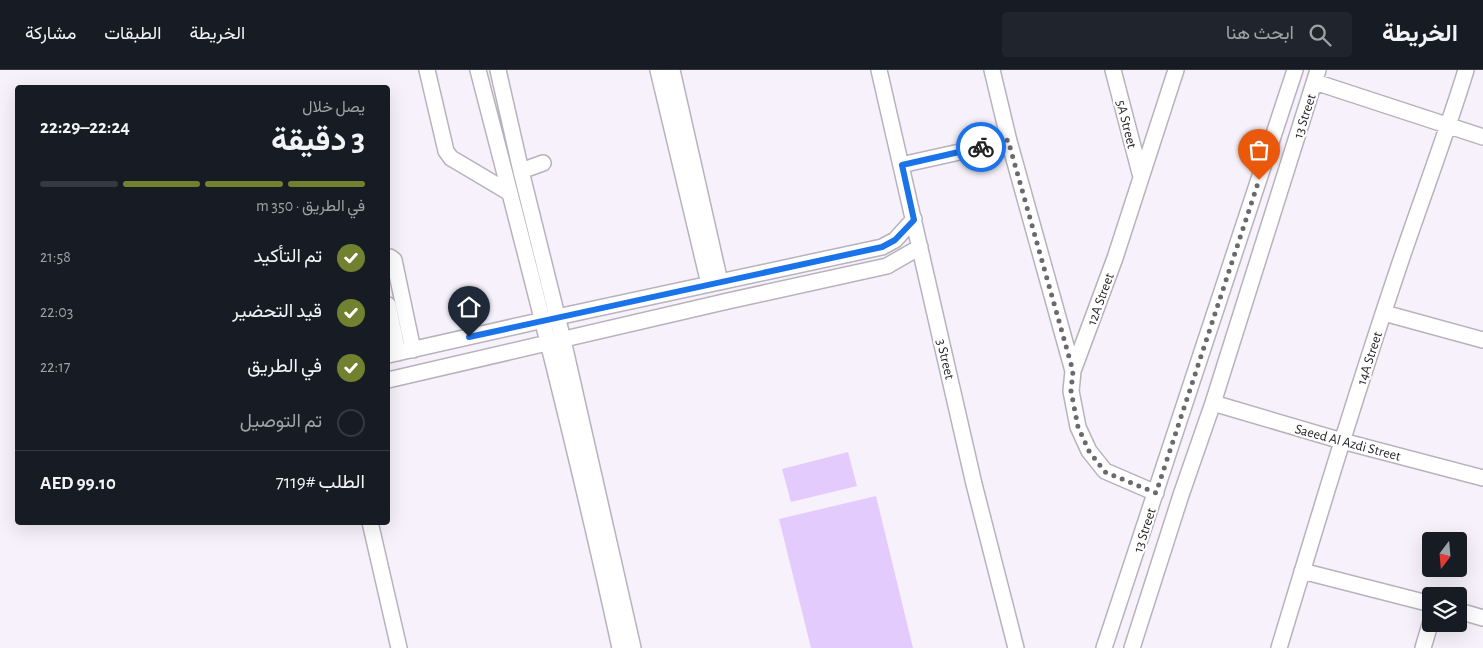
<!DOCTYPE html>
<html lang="ar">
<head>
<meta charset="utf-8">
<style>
  :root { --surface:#171b24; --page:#20242c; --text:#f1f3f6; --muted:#9ea1a6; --line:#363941; --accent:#71812f }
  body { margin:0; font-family:"Alegreya Sans",Vazirmatn,sans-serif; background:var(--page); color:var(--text); direction:rtl; height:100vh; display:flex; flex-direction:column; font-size:19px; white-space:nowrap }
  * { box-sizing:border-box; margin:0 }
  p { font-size:16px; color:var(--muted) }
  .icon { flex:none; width:28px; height:28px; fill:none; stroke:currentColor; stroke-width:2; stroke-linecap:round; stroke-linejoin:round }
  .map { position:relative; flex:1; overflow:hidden; direction:ltr }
  .side { position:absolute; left:15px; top:15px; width:375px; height:440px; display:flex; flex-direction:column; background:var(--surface); border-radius:5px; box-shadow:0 5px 20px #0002; direction:rtl }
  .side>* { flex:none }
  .needle { width:32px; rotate:196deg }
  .controls { position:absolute; left:1422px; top:462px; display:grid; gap:10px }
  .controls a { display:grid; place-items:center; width:45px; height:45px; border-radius:5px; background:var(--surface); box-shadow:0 5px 20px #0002; font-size:25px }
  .pin { position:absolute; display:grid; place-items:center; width:42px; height:42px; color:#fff; margin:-51px -21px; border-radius:50% 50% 50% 0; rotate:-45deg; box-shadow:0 0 5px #0007 }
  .pin .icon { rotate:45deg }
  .courier { position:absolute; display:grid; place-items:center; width:50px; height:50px; margin:-25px; border:4px solid #1a73e8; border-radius:50%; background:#fff; color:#222; box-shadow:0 1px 6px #0007 }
  .summary em { font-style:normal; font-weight:700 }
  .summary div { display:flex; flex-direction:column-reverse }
  .summary { display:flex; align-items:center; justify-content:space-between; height:85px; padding:0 25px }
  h1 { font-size:32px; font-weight:700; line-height:38px }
  .bar { display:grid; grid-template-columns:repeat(4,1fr); gap:8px 5px; align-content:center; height:60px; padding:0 25px }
  .bar i { height:6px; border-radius:4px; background:var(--line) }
  .bar .active { background:var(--accent) }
  .bar p { grid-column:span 4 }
  .line { display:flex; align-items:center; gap:12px; padding:0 25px; border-top:1px solid var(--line) }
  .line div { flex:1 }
  ol { padding:0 25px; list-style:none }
  li { display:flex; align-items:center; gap:15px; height:55px }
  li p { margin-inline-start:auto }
  li .icon { padding:5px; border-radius:50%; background:var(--accent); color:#fff; stroke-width:4 }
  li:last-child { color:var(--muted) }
  li i { width:28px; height:28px; border:2px solid var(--line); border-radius:50% }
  header { display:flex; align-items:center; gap:30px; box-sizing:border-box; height:70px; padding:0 25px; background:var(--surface); border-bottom:1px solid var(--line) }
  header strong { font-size:24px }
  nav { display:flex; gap:28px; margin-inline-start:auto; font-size:18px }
  .search { width:350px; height:45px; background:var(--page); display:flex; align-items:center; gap:12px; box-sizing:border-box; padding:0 18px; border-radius:5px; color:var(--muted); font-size:19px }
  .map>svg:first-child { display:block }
</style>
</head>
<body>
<header>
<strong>الخريطة</strong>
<div class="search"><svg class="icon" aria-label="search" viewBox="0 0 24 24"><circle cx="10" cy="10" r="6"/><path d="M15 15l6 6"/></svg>ابحث هنا</div>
<nav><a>الخريطة</a><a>الطبقات</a><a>مشاركة</a></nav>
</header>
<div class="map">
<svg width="1483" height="578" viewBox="0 0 1483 578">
  <rect width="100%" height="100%" fill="#f6f1fb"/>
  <path fill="#e4cbfd" d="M848 382 857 416 791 432 782 399Z
    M876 426 913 578H811L779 449Z"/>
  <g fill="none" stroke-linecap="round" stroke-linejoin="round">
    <defs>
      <path id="minor" d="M427 0 446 81 451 88 510 123
        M478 0C528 192 578 384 620 578
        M498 0 521 101 563 270 633 578
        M658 0 709 214
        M672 0 720 212
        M879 0 974 414 1016 578
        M992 0 1009 71 1073 301
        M1113 0 1141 107
        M1315 12 1483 67
        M901 95 1009 71
        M521 101 543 93
        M388 187H390L394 190 413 280
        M388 235 398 283
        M1384 243 1483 270
        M388 285 557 247 882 177 895 170 914 149
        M388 310 728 231 887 196 920 177
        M1213 333 1342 371 1483 408
        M1156 423 1105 401 1089 381 1078 357 1071 321 1073 301 1115 188 1176 0
        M370 452 399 578
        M1302 501 1431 534
        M1459 541 1483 548
        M1104 578 1295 0
        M1132 578 1181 425 1213 333 1318 0
        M1279 578C1318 449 1357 320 1400 193 1422 128 1446 65 1466 0
        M1423 578 1431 551"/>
    </defs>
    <use href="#minor" stroke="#b7b2bc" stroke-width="18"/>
    <use href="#minor" stroke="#fff" stroke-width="15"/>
  </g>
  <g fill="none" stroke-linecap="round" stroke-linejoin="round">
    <path stroke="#6c686f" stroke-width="5" stroke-dasharray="0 9" d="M981 77 1008 70 1073 301 1071 321 1078 357 1089 381 1105 402 1156 423 1259 110"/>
    <path stroke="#1a73e8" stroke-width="6" d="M469 267 882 177 895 170 914 150 902 95 981 77"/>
  </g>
  <g text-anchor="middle" stroke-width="4.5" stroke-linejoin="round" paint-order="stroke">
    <g font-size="14" fill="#211f23" stroke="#fff">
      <text transform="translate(1304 46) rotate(-72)" y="5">13 Street</text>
      <text transform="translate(1127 54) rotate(76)" y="5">5A Street</text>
      <text transform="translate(1100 229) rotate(-70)" y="5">12A Street</text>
      <text transform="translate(1369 288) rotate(-72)" y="5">14A Street</text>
      <text transform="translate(946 289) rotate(77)" y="5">3 Street</text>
      <text transform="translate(1348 372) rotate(15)" y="5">Saeed Al Azdi Street</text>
      <text transform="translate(1144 460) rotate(-72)" y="5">13 Street</text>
    </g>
  </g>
</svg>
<div class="controls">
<a><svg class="needle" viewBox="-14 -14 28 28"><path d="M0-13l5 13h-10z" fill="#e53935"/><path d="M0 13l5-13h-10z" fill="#9ea1a6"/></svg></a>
<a><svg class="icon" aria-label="layers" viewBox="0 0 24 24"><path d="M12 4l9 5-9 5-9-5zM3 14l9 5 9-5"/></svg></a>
</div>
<div class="pin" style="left:1259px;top:110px;background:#ea580c"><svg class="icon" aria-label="bag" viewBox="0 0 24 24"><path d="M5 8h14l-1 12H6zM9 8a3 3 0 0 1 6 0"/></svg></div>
<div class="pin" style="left:469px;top:267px;background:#1f2937"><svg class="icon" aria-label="home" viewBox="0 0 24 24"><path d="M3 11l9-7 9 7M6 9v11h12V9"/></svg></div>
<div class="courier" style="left:981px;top:77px"><svg class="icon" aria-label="bike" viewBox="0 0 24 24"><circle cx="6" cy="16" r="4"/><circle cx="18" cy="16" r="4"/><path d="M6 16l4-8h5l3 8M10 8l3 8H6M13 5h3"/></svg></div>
<section class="side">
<div class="summary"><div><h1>3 دقيقة</h1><p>يصل خلال</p></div><em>22:24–22:29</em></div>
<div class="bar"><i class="active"></i><i class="active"></i><i class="active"></i><i></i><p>في الطريق · 350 m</p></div>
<ol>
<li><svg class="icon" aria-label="check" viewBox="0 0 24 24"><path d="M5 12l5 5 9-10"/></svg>تم التأكيد<p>21:58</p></li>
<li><svg class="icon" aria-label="check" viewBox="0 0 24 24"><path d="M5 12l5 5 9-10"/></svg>قيد التحضير<p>22:03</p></li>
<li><svg class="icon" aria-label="check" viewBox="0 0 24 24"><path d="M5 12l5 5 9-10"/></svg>في الطريق<p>22:17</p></li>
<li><i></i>تم التوصيل</li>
</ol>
<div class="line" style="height:65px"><div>الطلب #7119</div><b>AED 99.10</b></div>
</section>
</div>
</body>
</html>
